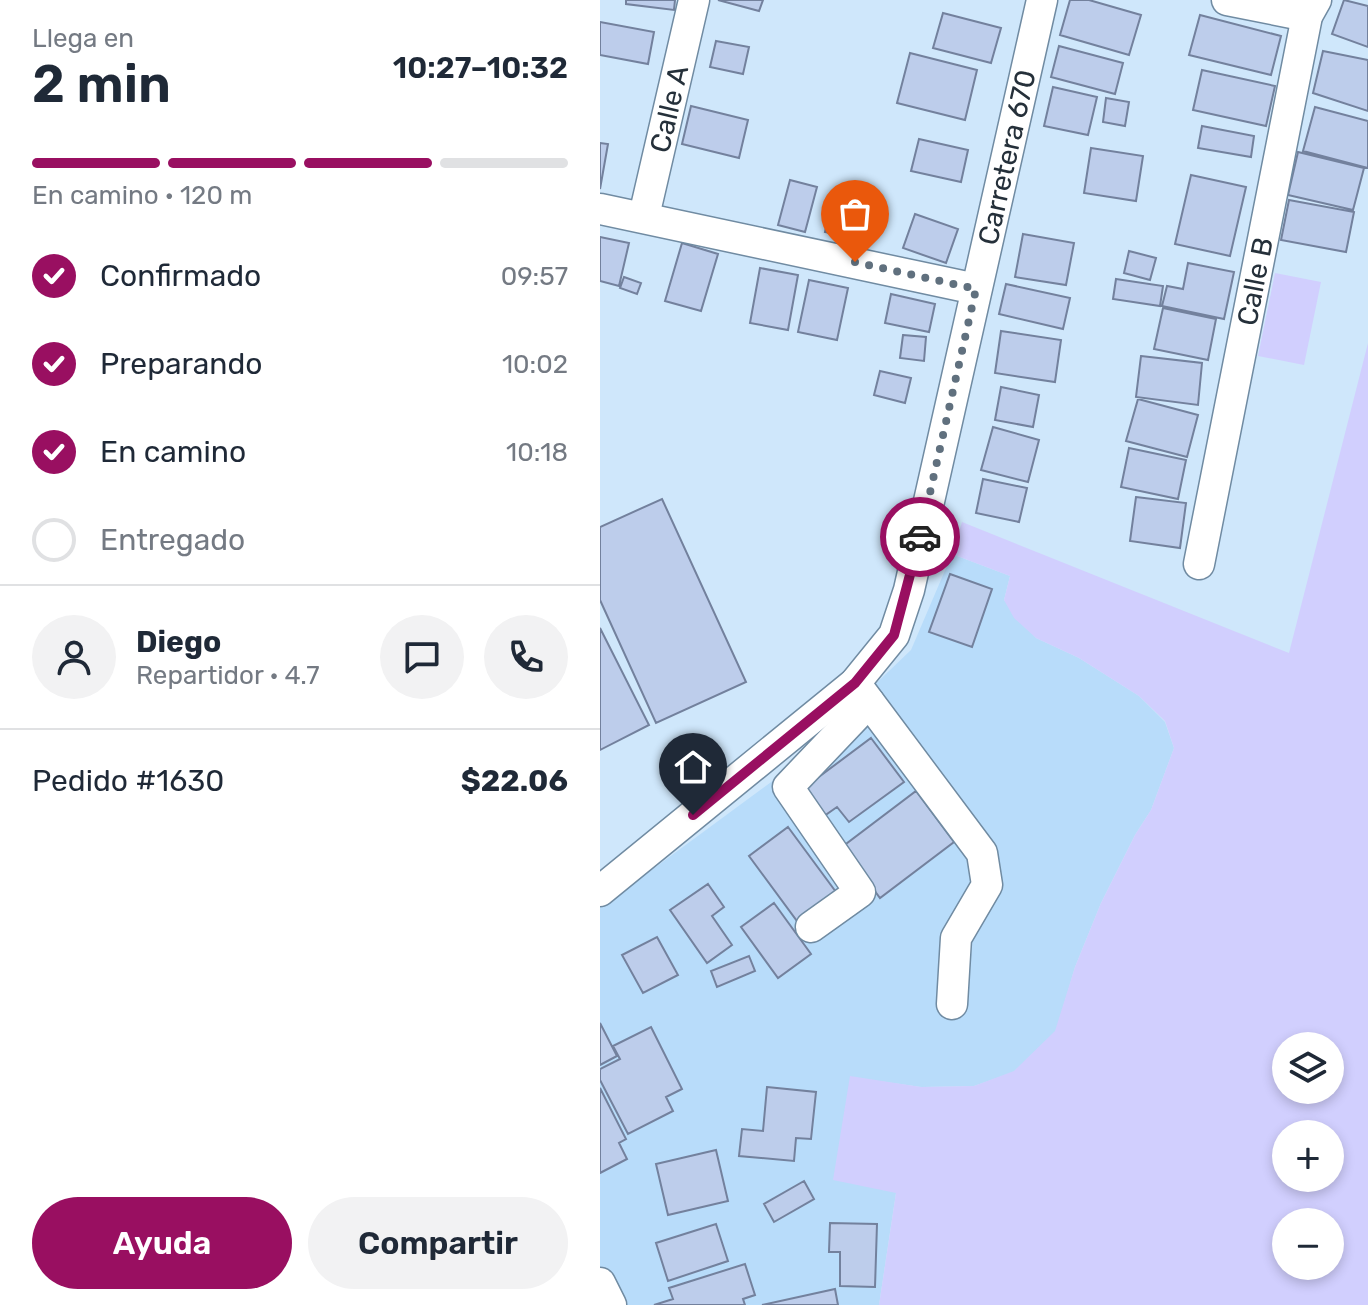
<!DOCTYPE html>
<html lang="es">
<head>
<meta charset="utf-8">
<style>
  :root { --surface:#fff; --page:#f2f2f3; --text:#1f2937; --muted:#747a83; --line:#e0e1e3; --accent:#990f61 }
  body { margin:0; font-family:Rubik,sans-serif; background:var(--page); color:var(--text); height:100vh; display:flex; flex-direction:column; font-size:30px; white-space:nowrap }
  * { box-sizing:border-box; margin:0 }
  p { font-size:26px; color:var(--muted) }
  .icon { flex:none; width:44px; height:44px; fill:none; stroke:currentColor; stroke-width:2; stroke-linecap:round; stroke-linejoin:round }
  .map { position:relative; flex:1; overflow:hidden }
  .details { display:flex; flex-direction:column; background:var(--surface); width:600px }
  .details>* { flex:none }
  .buttons { position:absolute; left:672px; top:1032px; display:grid; gap:16px }
  .buttons a { display:grid; place-items:center; width:72px; height:72px; border-radius:50%; background:var(--surface); box-shadow:0 4px 12px #0003; font-size:40px }
  .pin { position:absolute; display:grid; place-items:center; width:68px; height:68px; color:#fff; margin:-82px -34px; border-radius:50% 50% 50% 0; rotate:-45deg; box-shadow:0 0 8px #0007 }
  .pin .icon { rotate:45deg }
  .courier { position:absolute; display:grid; place-items:center; width:80px; height:80px; margin:-40px; border:6px solid #990f61; border-radius:50%; background:#fff; color:#222; box-shadow:0 2px 10px #0007 }
  .head em { font-style:normal; font-weight:600 }
  .head div { display:flex; flex-direction:column-reverse }
  .head { display:flex; align-items:center; justify-content:space-between; height:136px; padding:0 32px }
  h1 { font-size:52px; font-weight:600; line-height:60px }
  .bar { display:grid; grid-template-columns:repeat(4,1fr); gap:12px 8px; align-content:center; height:96px; padding:0 32px }
  .bar i { height:10px; border-radius:6px; background:var(--line) }
  .bar .active { background:var(--accent) }
  .bar p { grid-column:span 4 }
  .line { display:flex; align-items:center; gap:20px; padding:0 32px; border-top:2px solid var(--line) }
  .line div { flex:1 }
  .round { display:grid; place-items:center; flex:none; width:84px; height:84px; border-radius:42px; background:var(--page) }
  ol { padding:0 32px; list-style:none }
  li { display:flex; align-items:center; gap:24px; height:88px }
  li p { margin-inline-start:auto }
  li .icon { padding:8px; border-radius:50%; background:var(--accent); color:#fff; stroke-width:4 }
  li:last-child { color:var(--muted) }
  li i { width:44px; height:44px; border:4px solid var(--line); border-radius:50% }
  .button { display:flex; gap:16px; margin-top:auto; padding:16px 32px }
  .button a { flex:1; height:92px; border-radius:48px; background:var(--accent); color:#fff; font-size:32px; font-weight:600; line-height:92px; text-align:center }
  .button a+a { background:var(--page); color:var(--text) }
  main { display:flex; flex:1; min-height:0 }
  .map>svg:first-child { display:block }
</style>
</head>
<body>
<main>
<section class="details">
<div class="head"><div><h1>2 min</h1><p>Llega en</p></div><em>10:27–10:32</em></div>
<div class="bar"><i class="active"></i><i class="active"></i><i class="active"></i><i></i><p>En camino · 120 m</p></div>
<ol>
<li><svg class="icon" aria-label="check" viewBox="0 0 24 24"><path d="M5 12l5 5 9-10"/></svg>Confirmado<p>09:57</p></li>
<li><svg class="icon" aria-label="check" viewBox="0 0 24 24"><path d="M5 12l5 5 9-10"/></svg>Preparando<p>10:02</p></li>
<li><svg class="icon" aria-label="check" viewBox="0 0 24 24"><path d="M5 12l5 5 9-10"/></svg>En camino<p>10:18</p></li>
<li><i></i>Entregado</li>
</ol>
<div class="line" style="height:144px"><a class="round"><svg class="icon" aria-label="person" viewBox="0 0 24 24"><circle cx="12" cy="8" r="4"/><path d="M4 21q1-7 8-7t8 7"/></svg></a><div><b>Diego</b><p>Repartidor · 4.7</p></div><a class="round"><svg class="icon" aria-label="chat" viewBox="0 0 24 24"><path d="M4 5h16v11H9l-5 4z"/></svg></a><a class="round"><svg class="icon" aria-label="phone" viewBox="0 0 24 24"><path d="M5 4h4l2 5-3 2q2 4 5 5l2-3 5 2v4C11 20 4 13 5 4z"/></svg></a></div>
<div class="line" style="height:104px"><div>Pedido #1630</div><b>$22.06</b></div>
<div class="button"><a>Ayuda</a><a>Compartir</a></div>
</section>
<div class="map">
<svg width="768" height="1305" viewBox="0 0 768 1305">
  <rect width="100%" height="100%" fill="#cfe7fb"/>
  <path fill="#b8dcfa" d="M352 554 410 576 404 600 436 638 479 658 539 696 565 722 574 748 551 810 535 835 501 903 475 967 456 1031 414 1072 374 1086 321 1087 250 1077 296 1193 279 1305H0V908L178 777 311 650Z"/>
  <path fill="#d1cffe" fill-rule="evenodd" d="M675 273 721 282 704 365 658 356Z
    M768 343V1305H279L296 1193 233 1180 250 1076 321 1087 374 1086 414 1071 455 1031 475 967 501 903 535 835 551 810 574 748 565 721 539 696 479 658 436 638 414 618 404 600 410 576 352 554 362 522 689 653ZM686 1046H730V1090H686ZM686 1134H730V1178H686ZM686 1222H730V1266H686Z"/>
  <path fill="#bdcdeb" stroke="#73819d" stroke-width="2" d="M26 0H75L74 10 26 4Z
    M118 0H163L159 11Z
    M470 0H489L541 15 529 55 460 35Z
    M744 0 768 6V47L732 34Z
    M343 13 401 28 391 63 333 48Z
    M600 15 681 36 671 75 589 55Z
    M0 22 54 32 48 64 0 55Z
    M116 41 149 47 143 74 110 67Z
    M459 46 523 63 515 94 451 77Z
    M723 51 768 60V111L713 93Z
    M310 53 377 70 365 120 297 103Z
    M602 70 675 86 666 126 593 110Z
    M453 87 497 97 488 135 444 126Z
    M506 98 529 102 525 126 503 122Z
    M91 106 148 120 139 158 82 144Z
    M715 107 768 121V168L703 151Z
    M602 126 654 136 651 157 598 148Z
    M319 139 368 150 361 182 311 171Z
    M0 143 8 144 0 189Z
    M491 148 543 156 536 201 484 193Z
    M698 152 764 168 753 210 688 195Z
    M591 175 646 187 630 256 575 244Z
    M190 180 217 187 205 232 178 225Z
    M253 192 281 198 272 242 225 232 231 203 250 207Z
    M689 200 754 212 746 252 681 240Z
    M315 214 358 229 346 263 303 248Z
    M423 234 474 243 466 285 415 277Z
    M0 237 29 243 19 286 0 281Z
    M82 243 118 254 101 311 65 301Z
    M529 251 556 258 550 280 524 273Z
    M588 263 634 272 624 319 562 306 567 286 583 289Z
    M160 268 198 275 188 330 150 323Z
    M24 277 41 283 37 294 20 288Z
    M516 279 563 286 560 306 513 299Z
    M209 280 248 288 237 340 198 332Z
    M406 284 470 298 463 329 399 314Z
    M291 294 335 304 329 332 285 323Z
    M563 308 616 319 608 360 554 349Z
    M401 331 461 340 455 382 395 373Z
    M303 335 326 337 324 361 300 358Z
    M541 356 602 363 598 405 536 397Z
    M280 371 311 378 305 403 274 395Z
    M401 387 439 395 433 427 395 420Z
    M538 399 598 415 587 457 526 441Z
    M393 427 439 440 428 482 381 470Z
    M529 448 586 460 578 499 521 487Z
    M383 479 427 488 419 522 376 513Z
    M536 497 586 503 580 548 530 541Z
    M62 499 146 682 56 723 0 600V527Z
    M350 574 392 589 372 647 329 632Z
    M0 628 49 725 0 750Z
    M271 738 304 782 249 822 237 807 224 816 204 788Z
    M316 791 354 842 280 898 242 847Z
    M188 827 236 892 197 921 149 856Z
    M108 884 124 907 112 916 132 945 107 963 70 910Z
    M174 903 211 954 178 978 141 927Z
    M57 937 78 975 43 993 22 955Z
    M149 956 155 971 117 987 111 971Z
    M0 1023 17 1056 0 1065Z
    M51 1027 82 1089 66 1097 73 1111 28 1134 0 1080V1069L20 1059 13 1046Z
    M167 1087 216 1092 211 1139 196 1138 194 1161 139 1156 142 1129 163 1131Z
    M0 1088 26 1139 19 1143 27 1159 0 1173Z
    M116 1150 128 1201 68 1215 56 1164Z
    M204 1181 214 1199 174 1222 164 1204Z
    M230 1223 277 1224 275 1287 240 1286V1252H229Z
    M116 1224 128 1261 68 1281 56 1243Z
    M145 1264 155 1295 143 1299 145 1305H54L73 1299 69 1288Z
    M235 1289 238 1305H162Z"/>
  <g fill="none" stroke-linecap="round" stroke-linejoin="round">
    <defs>
      <g id="minor">
        <path d="M627 0 707 16"/>
        <path d="M0 209 376 289"/>
        <path id="s1" d="M44 216 94 0"/>
        <path id="s2" d="M599 564 707 16 716 0"/>
        <path d="M255 683 382 853 387 885 356 938 352 1004"/>
        <path id="s3" d="M0 891 255 683 294 635 309 590 442 0"/>
        <path d="M211 927 260 892 188 787 269 702"/>
        <path d="M0 1283 11 1305"/>
      </g>
    </defs>
    <use href="#minor" stroke="#708ba2" stroke-width="33"/>
    <use href="#minor" stroke="#fff" stroke-width="30"/>
  </g>
  <g fill="none" stroke-linecap="round" stroke-linejoin="round">
    <path stroke="#60707e" stroke-width="8" stroke-dasharray="0 14.4" d="M255 262 376 289 320 537"/>
    <path stroke="#990f61" stroke-width="10" d="M93 815 255 683 294 635 320 537"/>
  </g>
  <g text-anchor="middle" stroke-width="7" stroke-linejoin="round" paint-order="stroke">
    <g font-size="28" fill="#25303a" stroke="#cfe7fb">
      <text dy="10" stroke="none"><textPath href="#s1" startOffset="110">Calle A</textPath></text>
      <text dy="10" stroke="none"><textPath href="#s3" startOffset="882">Carretera 670</textPath></text>
      <text dy="10" stroke="none"><textPath href="#s2" startOffset="288">Calle B</textPath></text>
    </g>
  </g>
</svg>
<div class="buttons">
<a><svg class="icon" aria-label="layers" viewBox="0 0 24 24"><path d="M12 4l9 5-9 5-9-5zM3 14l9 5 9-5"/></svg></a>
<a>+</a>
<a>−</a>
</div>
<div class="pin" style="left:255px;top:262px;background:#ea580c"><svg class="icon" aria-label="bag" viewBox="0 0 24 24"><path d="M5 8h14l-1 12H6zM9 8a3 3 0 0 1 6 0"/></svg></div>
<div class="pin" style="left:93px;top:815px;background:#1f2937"><svg class="icon" aria-label="home" viewBox="0 0 24 24"><path d="M3 11l9-7 9 7M6 9v11h12V9"/></svg></div>
<div class="courier" style="left:320px;top:537px"><svg class="icon" aria-label="car" viewBox="0 0 24 24"><path d="M5 17H2v-5l4-1 3-4h7l3 4 3 1v5h-3M9 17h6M6 11h13"/><circle cx="7" cy="17" r="2"/><circle cx="17" cy="17" r="2"/></svg></div>
</div>
</main>
</body>
</html>
